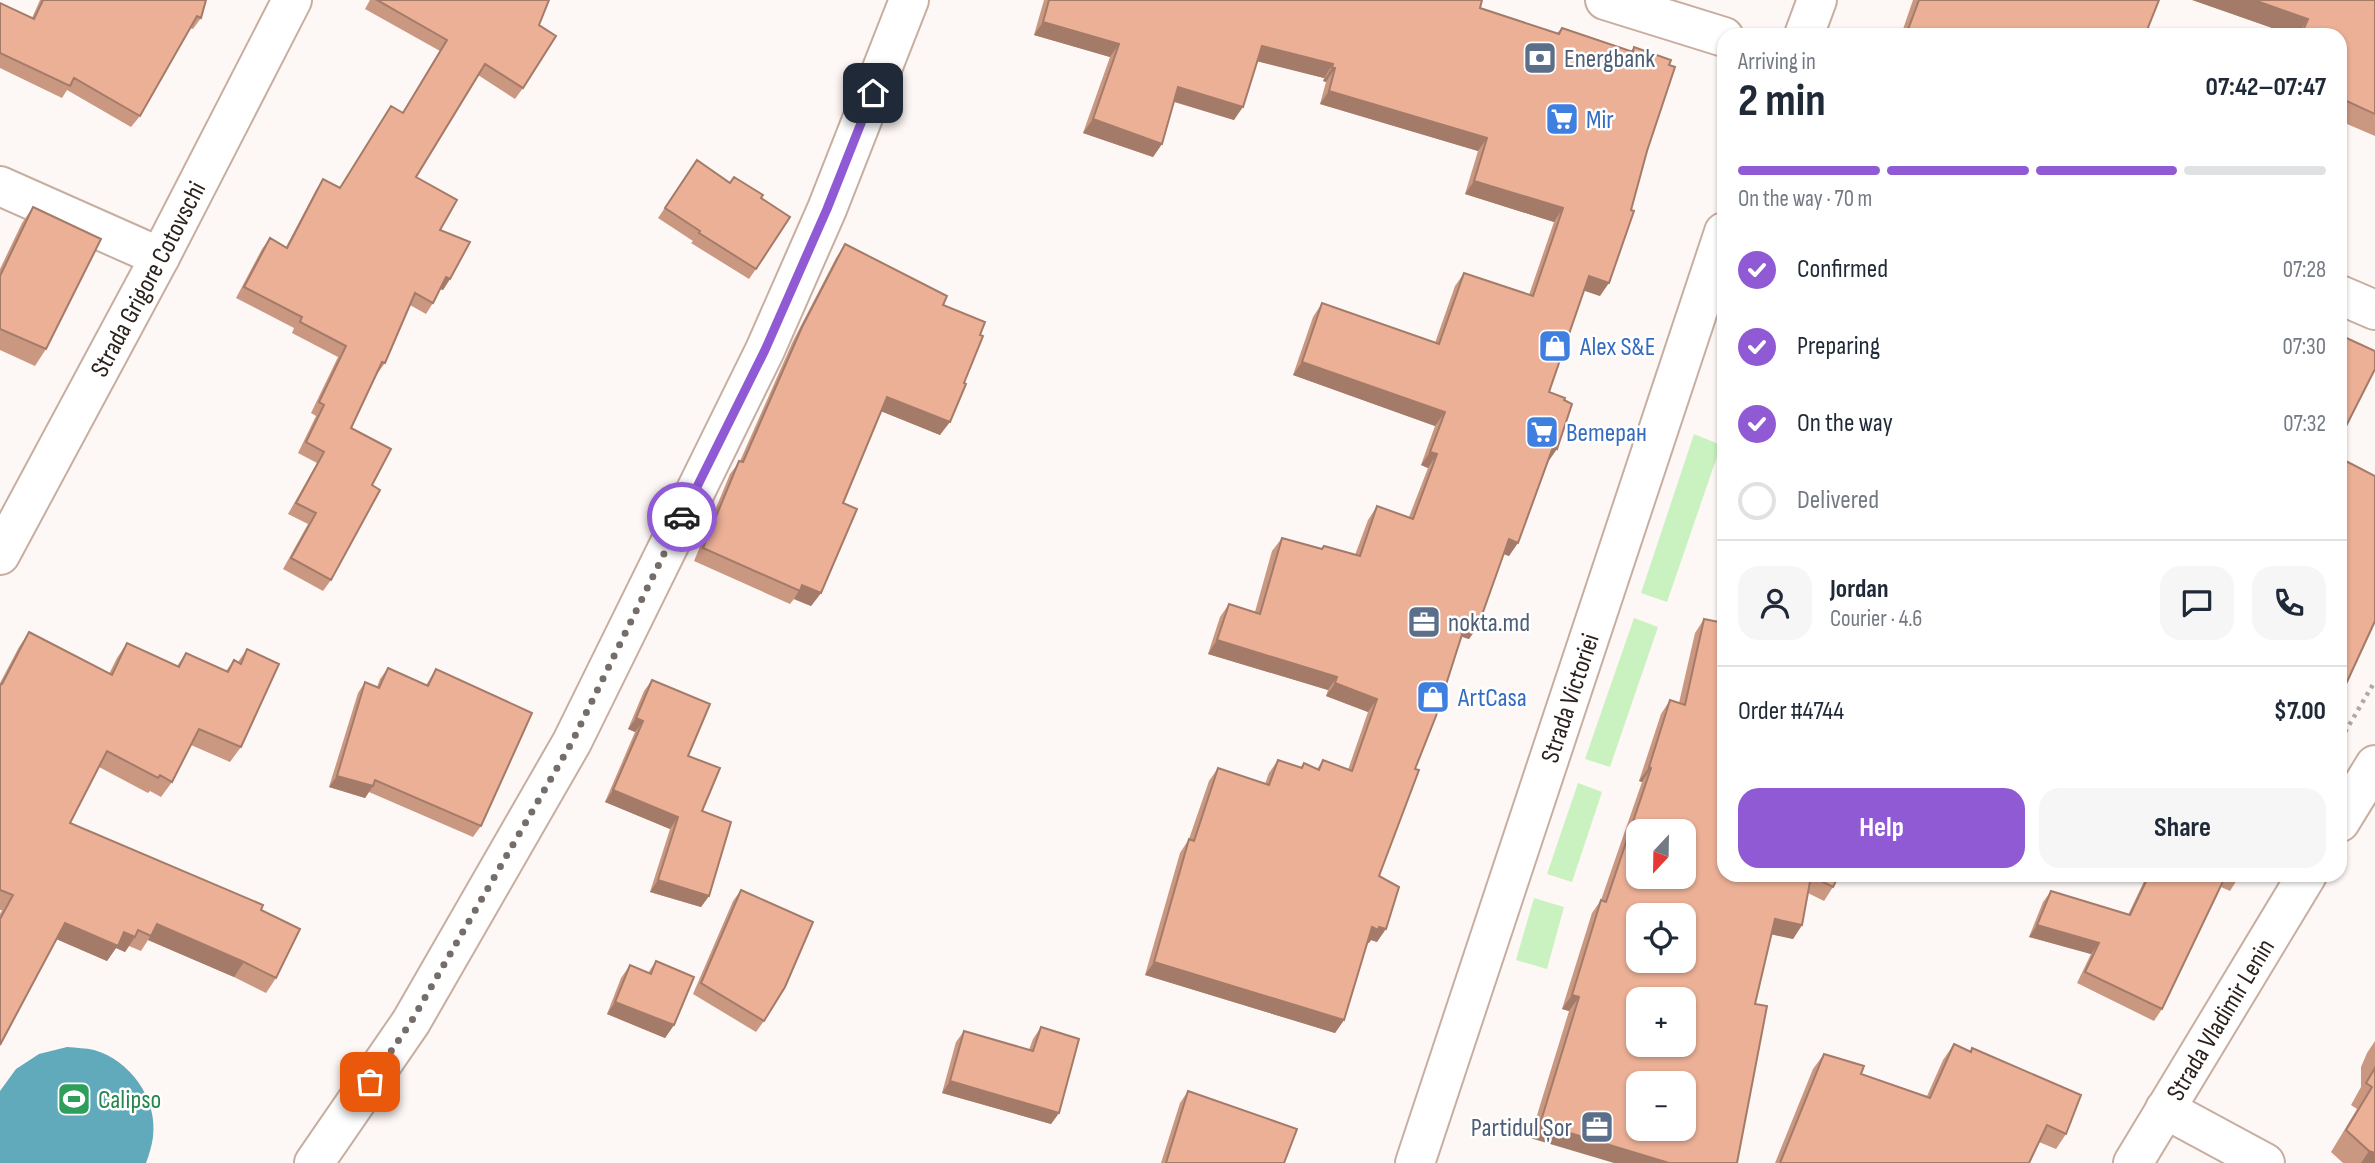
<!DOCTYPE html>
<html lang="en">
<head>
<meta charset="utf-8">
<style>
  :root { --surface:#fff; --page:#f6f6f7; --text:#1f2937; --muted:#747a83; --line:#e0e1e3; --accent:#8f5ad3 }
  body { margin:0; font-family:"Sofia Sans Condensed",sans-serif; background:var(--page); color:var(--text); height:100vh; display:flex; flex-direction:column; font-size:26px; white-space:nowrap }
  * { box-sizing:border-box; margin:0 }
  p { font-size:23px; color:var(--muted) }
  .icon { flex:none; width:38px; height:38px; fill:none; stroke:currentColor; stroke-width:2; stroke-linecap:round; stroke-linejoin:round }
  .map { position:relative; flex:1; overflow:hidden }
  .sheet { position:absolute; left:1717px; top:28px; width:630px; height:854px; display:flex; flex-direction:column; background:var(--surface); border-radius:21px; box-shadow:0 2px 5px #0004 }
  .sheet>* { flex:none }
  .needle { width:46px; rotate:202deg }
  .tools { position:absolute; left:1626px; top:819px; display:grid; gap:14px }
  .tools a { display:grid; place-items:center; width:70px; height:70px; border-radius:14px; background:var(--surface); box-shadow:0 2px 5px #0004; font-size:35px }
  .pin { position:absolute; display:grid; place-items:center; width:60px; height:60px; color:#fff; margin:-30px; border-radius:14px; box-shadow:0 4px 10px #0006 }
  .courier { position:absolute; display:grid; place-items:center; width:70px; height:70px; margin:-35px; border:5px solid #8f5ad3; border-radius:50%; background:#fff; color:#222; box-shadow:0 2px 9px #0007 }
  .overview em { font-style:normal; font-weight:700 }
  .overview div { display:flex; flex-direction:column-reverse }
  .overview { display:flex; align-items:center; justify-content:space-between; height:119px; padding:0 21px }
  h1 { font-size:46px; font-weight:700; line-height:52px }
  .bar { display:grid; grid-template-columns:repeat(4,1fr); gap:10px 7px; align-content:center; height:84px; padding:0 21px }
  .bar i { height:9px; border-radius:5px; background:var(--line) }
  .bar .selected { background:var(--accent) }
  .bar p { grid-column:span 4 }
  .line { display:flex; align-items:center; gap:18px; padding:0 21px; border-top:2px solid var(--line) }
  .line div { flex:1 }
  .round { display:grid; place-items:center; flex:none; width:74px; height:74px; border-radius:21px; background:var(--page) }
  ol { padding:0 21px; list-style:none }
  li { display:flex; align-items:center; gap:21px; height:77px }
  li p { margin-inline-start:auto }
  li .icon { padding:7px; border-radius:50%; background:var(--accent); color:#fff; stroke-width:4 }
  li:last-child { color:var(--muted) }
  li i { width:38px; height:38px; border:4px solid var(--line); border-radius:50% }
  .button { display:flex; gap:14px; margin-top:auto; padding:14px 21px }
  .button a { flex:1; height:80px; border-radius:21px; background:var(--accent); color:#fff; font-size:28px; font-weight:700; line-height:80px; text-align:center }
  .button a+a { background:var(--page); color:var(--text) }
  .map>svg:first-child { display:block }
</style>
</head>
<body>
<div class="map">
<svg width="2375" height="1163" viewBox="0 0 2375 1163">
  <rect width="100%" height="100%" fill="#fdf7f5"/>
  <path fill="#caf2c1" d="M1694 434 1721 445 1667 602 1641 593Z
    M1634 618 1658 627 1610 767 1585 759Z
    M1578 783 1602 792 1572 882 1547 874Z
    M1534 898 1564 907 1547 969 1516 960Z"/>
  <path fill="#60aabb" d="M67 1047C76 1048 86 1048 94 1050 130 1060 158 1099 153 1137 152 1145 149 1155 146 1163H0V1091L16 1069 39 1054Z"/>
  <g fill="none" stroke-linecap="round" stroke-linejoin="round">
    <defs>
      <g id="minor">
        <path d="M1605 0 1724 37"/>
        <path d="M1804 35 1817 0"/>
        <path d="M0 186 160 257"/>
        <path d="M2340 295 2375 310"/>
        <path id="s1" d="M0 555 160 257 292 0"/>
        <path d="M2165 1109 2265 1163"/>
        <path d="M314 1163 411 1022 572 742 765 350 827 209 909 0"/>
        <path id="s2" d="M1415 1163 1724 232"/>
      </g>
      <g id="major">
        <path d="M2340 822 2375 765"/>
        <path id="s3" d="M2133 1163 2307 875"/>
      </g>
    </defs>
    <use href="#minor" stroke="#c8aea1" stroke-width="42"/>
    <use href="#major" stroke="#c8aea1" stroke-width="42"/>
    <path stroke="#b0a8a5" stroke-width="4.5" stroke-dasharray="3.5 5" stroke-linecap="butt" d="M2345 732 2375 681"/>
    <use href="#minor" stroke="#fff" stroke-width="38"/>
    <use href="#major" stroke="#fff" stroke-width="38"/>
  </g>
  <path fill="#ca9781" d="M40 0H206L201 18 193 29 190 28 140 116 131 127 67 90 62 98 0 68V3L32 18Z
    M370 0H549L539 25 523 88 515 99 478 75 416 177 440 230 450 279 443 290 440 289 433 303 426 314 410 305 385 363 377 374 351 428 372 485 331 580 323 591 283 569 308 524 288 514 317 463 298 453 316 416 311 413 338 357 292 333 294 328 236 298 262 249 270 238 286 247 316 190 323 179 340 187 391 106 402 113 440 51 365 9Z
    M1044 0H1482L1480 8 1557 33 1562 28 1631 51 1634 47 1669 65 1647 151 1600 296 1584 290 1549 392 1548 462 1509 556 1503 554 1478 626 1469 639 1462 637 1415 769 1379 876 1377 942 1371 940 1369 943 1367 942 1344 1020 1335 1033 1145 975 1180 853 1189 839 1209 781 1218 768 1265 784 1269 773 1278 760 1301 767 1304 763 1317 769 1323 760 1348 770 1368 712 1326 696 1328 690 1208 654 1220 617 1229 604 1255 612 1272 551 1282 538 1321 549 1324 546 1355 555 1368 520 1377 506 1409 517 1428 468 1421 465 1435 426 1293 375 1313 317 1322 303 1435 343 1455 286 1464 273 1529 295 1554 222 1465 194 1478 151 1320 104 1326 82 1323 81 1324 78 1257 61 1234 120 1174 102 1162 144 1153 157 1083 133 1110 57 1034 35Z
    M1913 0H2159L2145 35H1901Z
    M2193 0H2375V136L2340 121V35H2292Z
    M697 160 730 183 761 198 756 269 749 279 691 243 693 241 658 218Z
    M33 207 46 349 35 366 0 350V269L22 223Z
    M845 244 943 305 940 435 881 411 843 503 821 593 811 606 794 599 790 604 694 561 730 474 740 461 793 341 836 258Z
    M1704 619 1724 875H1839L1833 887 1824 901 1808 893 1802 925 1793 939 1771 934 1530 1138 1569 1011 1562 1009 1592 913 1601 900 1642 782 1639 781 1661 714 1670 700 1679 703 1695 633Z
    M29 632 109 674 117 658 127 643 177 666 186 653 226 671 234 660 238 662 247 649 241 747 230 762 191 745 172 782 161 797 150 791 148 793 99 767 70 823 261 910 276 978 266 993 234 977 148 940 141 951 129 946 125 952 116 948 107 961 56 939 0 1045V914L2 910H0V683L19 647Z
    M388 668 426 685 436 669 481 826 473 837 369 792 365 798 329 787 358 693 365 682 377 687 380 679Z
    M652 680 688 756 702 811 709 896 701 907 650 892 670 829 605 802 635 732 628 729 644 691Z
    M2147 875H2240L2230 891 2221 887 2162 1009 2154 1021 2077 983 2091 954 2029 937 2043 902 2051 891 2128 915Z
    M741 890 764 1021 756 1032 693 994 733 901Z
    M656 961 674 1025 665 1038 607 1014 621 978 630 965 648 973Z
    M1041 1027 1059 1113 1051 1124 942 1093 956 1042 964 1031 1029 1050 1033 1039Z
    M2375 1041V1163H2343L2331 1152 2357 1109 2351 1105 2361 1087V1067L2367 1053Z
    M1954 1044 1970 1052 1972 1048 2066 1134 2056 1149 2039 1142 2029 1163H1775L1813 1069 1824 1054 1861 1074 1927 1096 1943 1060Z
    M1188 1091 1284 1163H1161L1180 1103Z"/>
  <path fill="#a47b69" d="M2192 0H2254L2308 19 2297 35H2292Z
    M1043 22 1119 44 1110 57 1034 35Z
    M1262 46 1333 64 1324 78 1252 60Z
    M1332 68H1335L1326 82 1323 81Z
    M1178 87 1243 107 1234 120 1169 100Z
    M1329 91 1487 138 1478 151 1320 104Z
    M1093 119 1162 144 1153 157 1083 133Z
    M1474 181 1563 208 1554 222 1465 194Z
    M1589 276 1609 283 1600 296 1579 289Z
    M446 277 450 279 443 290 439 288Z
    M1302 362 1445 412 1435 426 1293 375Z
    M887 397 950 422 940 435 878 410Z
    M1553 447 1557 449 1548 462Z
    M1430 452 1437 454 1428 468 1421 465Z
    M1509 539 1518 543 1509 556 1499 552Z
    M802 585 821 593 811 606 794 599Z
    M1466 622 1478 626 1469 639 1457 635Z
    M1217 640 1337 677 1328 690 1208 654Z
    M1335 683 1377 699 1368 712 1326 696Z
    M636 718 643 721 635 732 628 729Z
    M1649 767 1651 768 1642 782 1639 781Z
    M337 776 373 786 365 798 329 787Z
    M613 790 678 817 670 829 605 802Z
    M658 880 709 896 701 907 650 892Z
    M1775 919 1802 925 1793 939 1765 933Z
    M65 923 124 932 135 937 125 952 116 948 107 961 54 938Z
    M157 924 244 962 234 977 148 940Z
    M2037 925 2099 943 2091 954 2029 937Z
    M1372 927H1379L1386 929 1377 942 1371 940 1369 943 1363 940Z
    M1154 962 1344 1020 1335 1033 1145 975Z
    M1572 995 1579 997 1569 1011 1562 1009Z
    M615 1002 674 1025 665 1038 607 1014Z
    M950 1081 1059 1113 1051 1124 942 1093Z
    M1540 1124 1669 1163H1614L1530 1138Z
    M2369 1151 2375 1153V1163H2361Z"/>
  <path fill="#ebb096" stroke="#a47b69" stroke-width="2" fill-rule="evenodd" d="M43 0H206L201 18 197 16 140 116 74 78 70 86 0 53V3L34 19Z
    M377 0H549L539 25 556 36 523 88 485 64 416 177 457 200 440 230 470 242 450 279 446 277 433 303 415 293 385 363 382 362 351 428 391 449 372 485 380 490 331 580 291 558 316 513 296 503 324 452 306 442 324 405 319 402 346 346 300 322 302 317 244 287 270 238 287 248 323 179 340 188 391 106 403 113 447 40Z
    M1049 0H1482L1480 8 1559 34 1562 28 1633 52 1634 47 1671 60 1669 65 1675 67 1647 151 1631 210 1634 211 1609 283 1589 276 1549 392 1565 398 1564 400 1572 404 1557 449 1553 447 1518 543 1509 539 1478 626 1466 622 1436 716 1415 769 1419 770 1379 876 1399 887 1386 929 1379 927 1378 930 1372 927 1344 1020 1154 962 1189 839 1194 841 1218 768 1269 785 1278 760 1302 768 1304 763 1319 770 1323 760 1352 771 1377 699 1335 683 1337 677 1217 640 1229 604 1260 614 1282 538 1322 549 1324 546 1360 556 1377 506 1413 519 1437 454 1430 452 1445 412 1302 362 1322 303 1439 344 1464 273 1533 296 1563 208 1474 181 1487 138 1329 91 1335 68H1332L1333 64 1262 46 1243 107 1178 87 1162 144 1093 119 1119 44 1043 22Z
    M1919 0H2159L2145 35H1906Z
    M2254 0H2375V114L2340 98V35H2301L2308 19Z
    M697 160 730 183 734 177 763 195 761 198 790 217 756 269 699 233 700 231 665 208Z
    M33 207 101 239 46 349 0 329V276Z
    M845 244 947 296 943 305 985 322 980 335 983 336 964 383 966 384 950 422 887 397 843 503 857 509 821 593 802 585 800 591 703 548 739 461 743 462 802 327Z
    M2340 335 2375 351V369L2340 438Z
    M2340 458 2375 476V621L2340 697Z
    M1704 619 1724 623V875H1839L1833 887 1811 876 1802 925 1775 919 1755 1004 1767 1006 1737 1163H1669L1540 1124 1579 997 1572 995 1601 900 1606 902 1651 768 1649 767 1670 700 1685 705ZM1638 831H1684V877H1638ZM1638 915H1684V961H1638ZM1638 999H1684V1045H1638ZM1638 1083H1684V1129H1638Z
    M29 632 112 675 127 643 179 667 186 653 228 672 234 660 241 664 247 649 279 664 241 747 199 729 172 782 160 775 158 778 107 751 70 823 263 905 261 910 300 929 276 978 244 962 157 924 151 936 138 930 135 937 124 932 118 946 65 923 0 1045V919L13 895 0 890V685L2 684Z
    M388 668 428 686 436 669 532 713 481 826 375 780 373 786 337 776 365 682 379 688Z
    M652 680 710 704 688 756 720 768 702 811 731 822 709 896 658 880 678 817 613 790 643 721 636 718Z
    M2149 875H2226L2162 1009 2085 972 2099 943 2037 925 2051 891 2130 915Z
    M2228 875H2240L2238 880Z
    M741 890 813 922 785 987 764 1021 701 983Z
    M656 961 694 977 674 1025 615 1002 630 965 651 974Z
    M1041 1027 1079 1039 1059 1113 950 1081 964 1031 1033 1051Z
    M1954 1044 1971 1052 1972 1048 2081 1095 2066 1134 2047 1125 2029 1163H1780L1824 1054 1864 1066 1861 1074 1930 1098Z
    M2375 1068V1153L2369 1151 2346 1130 2372 1087 2366 1083Z
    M1188 1091 1297 1129 1284 1163H1166Z"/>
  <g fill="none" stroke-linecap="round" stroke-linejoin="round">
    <path stroke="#756d69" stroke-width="7" stroke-dasharray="0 12.6" d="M370 1082 411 1022 572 742 682 517"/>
    <path stroke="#8f5ad3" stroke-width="9" d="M682 517 765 350 827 209 873 93"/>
  </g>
  <defs>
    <symbol id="bank-square" viewBox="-11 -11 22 22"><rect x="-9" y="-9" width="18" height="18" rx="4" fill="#5c6f8a" stroke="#fff"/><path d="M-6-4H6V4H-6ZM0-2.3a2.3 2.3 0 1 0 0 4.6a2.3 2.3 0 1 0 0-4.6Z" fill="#fff"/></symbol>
    <symbol id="supermarket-square" viewBox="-11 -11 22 22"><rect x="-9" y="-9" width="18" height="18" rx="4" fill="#3f7fe0" stroke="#fff"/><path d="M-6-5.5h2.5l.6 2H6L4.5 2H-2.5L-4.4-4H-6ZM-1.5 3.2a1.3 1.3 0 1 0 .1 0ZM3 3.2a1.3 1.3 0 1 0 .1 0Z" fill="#fff"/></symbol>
    <symbol id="shop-square" viewBox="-11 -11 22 22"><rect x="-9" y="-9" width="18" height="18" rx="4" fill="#3f7fe0" stroke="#fff"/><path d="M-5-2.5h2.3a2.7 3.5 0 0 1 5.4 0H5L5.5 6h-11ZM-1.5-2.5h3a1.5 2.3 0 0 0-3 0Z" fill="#fff"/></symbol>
    <symbol id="office-square" viewBox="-11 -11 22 22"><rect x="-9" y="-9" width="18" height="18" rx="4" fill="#5c6f8a" stroke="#fff"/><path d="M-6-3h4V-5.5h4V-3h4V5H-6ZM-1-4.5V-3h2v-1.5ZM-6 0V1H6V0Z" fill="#fff"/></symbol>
    <symbol id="stadium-square" viewBox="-11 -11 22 22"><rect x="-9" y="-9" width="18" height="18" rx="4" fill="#2e9e5b" stroke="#fff"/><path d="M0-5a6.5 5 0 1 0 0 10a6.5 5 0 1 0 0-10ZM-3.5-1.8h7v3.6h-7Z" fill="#fff"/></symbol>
  </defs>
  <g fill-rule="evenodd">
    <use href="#bank-square" x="1521" y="39" width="38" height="38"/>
    <use href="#supermarket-square" x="1543" y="100" width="38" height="38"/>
    <use href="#shop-square" x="1536" y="327" width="38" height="38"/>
    <use href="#supermarket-square" x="1523" y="413" width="38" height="38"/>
    <use href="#office-square" x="1405" y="603" width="38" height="38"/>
    <use href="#shop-square" x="1414" y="678" width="38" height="38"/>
    <use href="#stadium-square" x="55" y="1080" width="38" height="38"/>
    <use href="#office-square" x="1578" y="1108" width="38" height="38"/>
  </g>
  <g text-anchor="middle" stroke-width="5" stroke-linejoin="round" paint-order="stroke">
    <g font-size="26" fill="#4e5e75" stroke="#fff" text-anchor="start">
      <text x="1564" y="67">Energbank</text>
      <text x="1448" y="631">nokta.md</text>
      <text x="1572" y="1136" text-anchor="end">Partidul Șor</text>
    </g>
    <g font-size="26" fill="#366cbe" stroke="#fff" text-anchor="start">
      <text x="1586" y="128">Mir</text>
      <text x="1580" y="355">Alex S&amp;E</text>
      <text x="1566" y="441">Ветеран</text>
      <text x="1458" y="706">ArtCasa</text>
    </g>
    <g font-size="26" fill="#2c221d" stroke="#fff">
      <text dy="9" stroke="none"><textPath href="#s1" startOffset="313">Strada Grigore Cotovschi</textPath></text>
      <text dy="9" stroke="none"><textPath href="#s2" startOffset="490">Strada Victoriei</textPath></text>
      <text dy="9" stroke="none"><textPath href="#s3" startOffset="168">Strada Vladimir Lenin</textPath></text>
    </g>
    <g font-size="26" fill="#27864d" stroke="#fff" text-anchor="start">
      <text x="98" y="1108">Calipso</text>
    </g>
  </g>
</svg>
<div class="tools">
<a><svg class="needle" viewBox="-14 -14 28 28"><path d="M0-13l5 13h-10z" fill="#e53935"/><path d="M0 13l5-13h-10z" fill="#747a83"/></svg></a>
<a><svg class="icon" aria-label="locate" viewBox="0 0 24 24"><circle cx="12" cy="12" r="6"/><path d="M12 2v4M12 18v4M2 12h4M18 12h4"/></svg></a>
<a>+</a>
<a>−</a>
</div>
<div class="pin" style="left:370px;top:1082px;background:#ea580c"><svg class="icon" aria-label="bag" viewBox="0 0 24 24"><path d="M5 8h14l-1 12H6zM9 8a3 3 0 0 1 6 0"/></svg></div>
<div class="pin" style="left:873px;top:93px;background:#1f2937"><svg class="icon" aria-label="home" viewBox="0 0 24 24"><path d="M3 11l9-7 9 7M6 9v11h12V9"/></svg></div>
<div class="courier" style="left:682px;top:517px"><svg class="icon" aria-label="car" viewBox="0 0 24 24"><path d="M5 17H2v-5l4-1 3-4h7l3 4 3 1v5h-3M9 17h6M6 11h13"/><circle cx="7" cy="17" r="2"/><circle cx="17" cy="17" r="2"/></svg></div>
<section class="sheet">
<div class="overview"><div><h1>2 min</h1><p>Arriving in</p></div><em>07:42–07:47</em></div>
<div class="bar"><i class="selected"></i><i class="selected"></i><i class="selected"></i><i></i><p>On the way · 70 m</p></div>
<ol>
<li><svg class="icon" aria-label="check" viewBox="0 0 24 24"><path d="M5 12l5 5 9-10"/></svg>Confirmed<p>07:28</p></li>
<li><svg class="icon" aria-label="check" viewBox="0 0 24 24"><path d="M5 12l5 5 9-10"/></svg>Preparing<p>07:30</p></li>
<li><svg class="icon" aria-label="check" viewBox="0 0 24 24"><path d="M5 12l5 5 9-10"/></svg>On the way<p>07:32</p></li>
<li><i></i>Delivered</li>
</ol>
<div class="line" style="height:126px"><a class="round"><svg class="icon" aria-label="person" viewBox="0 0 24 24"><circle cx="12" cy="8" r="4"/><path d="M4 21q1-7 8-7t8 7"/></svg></a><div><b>Jordan</b><p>Courier · 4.6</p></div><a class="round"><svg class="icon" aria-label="chat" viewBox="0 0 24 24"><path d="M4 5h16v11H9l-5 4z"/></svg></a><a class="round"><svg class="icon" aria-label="phone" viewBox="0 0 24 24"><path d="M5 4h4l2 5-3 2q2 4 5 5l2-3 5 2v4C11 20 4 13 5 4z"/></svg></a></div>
<div class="line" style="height:91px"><div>Order #4744</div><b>$7.00</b></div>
<div class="button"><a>Help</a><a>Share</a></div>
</section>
</div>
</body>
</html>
